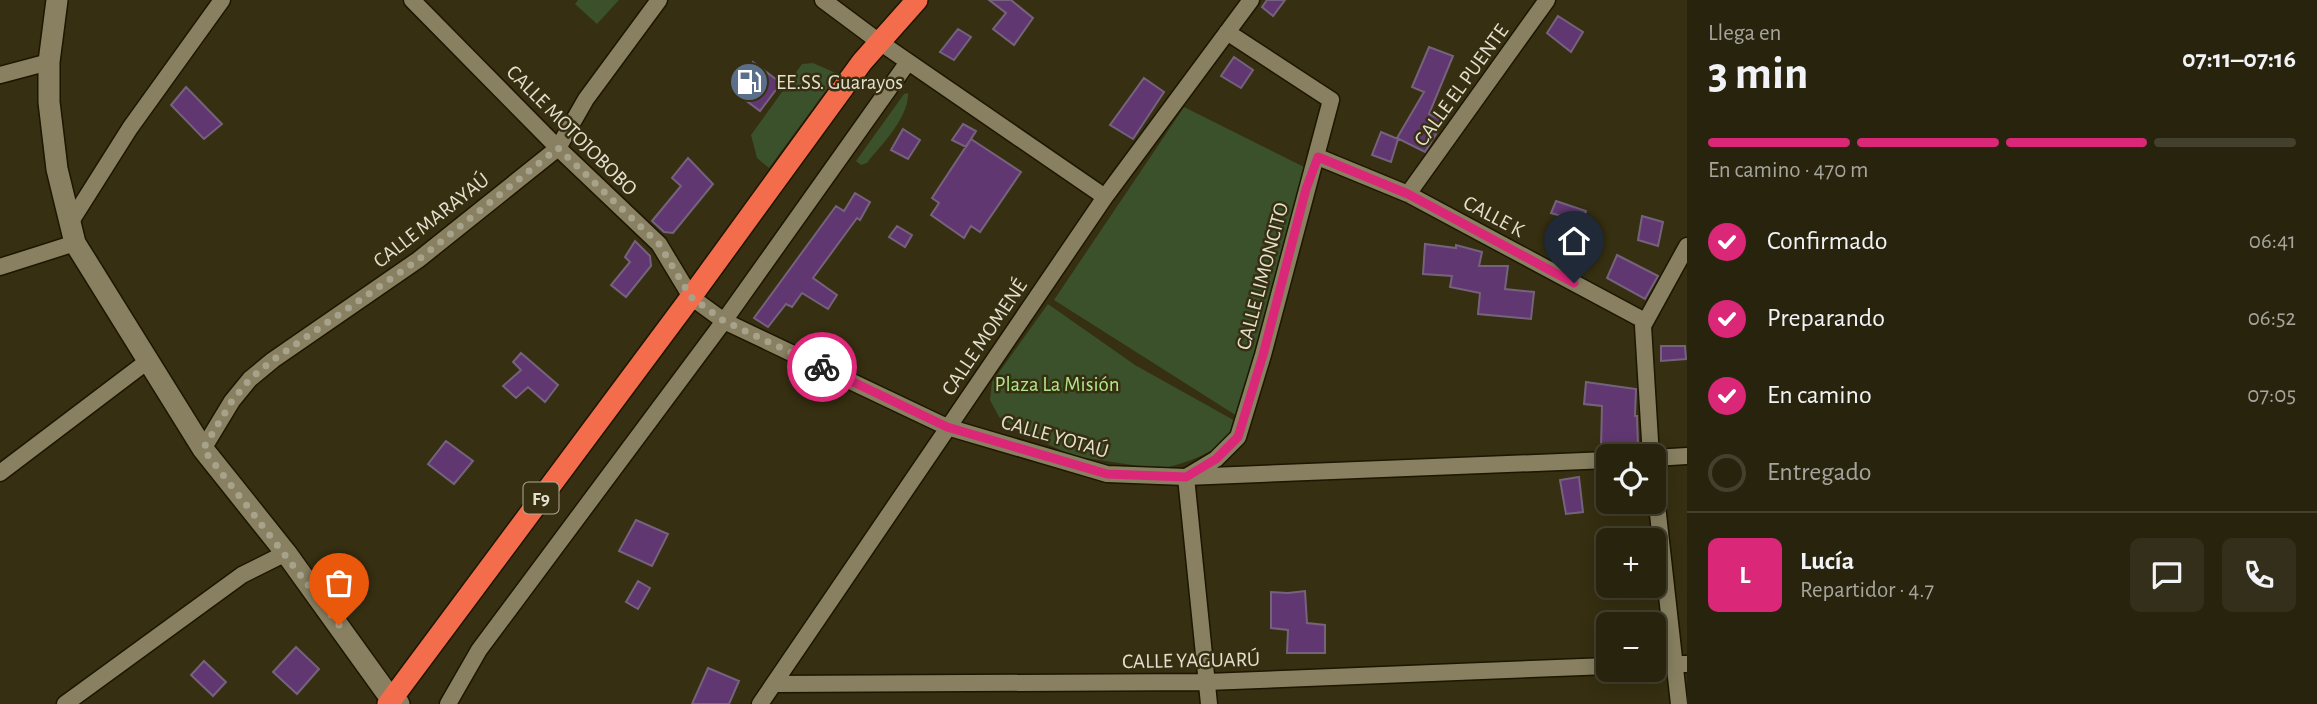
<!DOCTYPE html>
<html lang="es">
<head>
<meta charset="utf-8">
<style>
  :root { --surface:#28230d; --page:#342f1b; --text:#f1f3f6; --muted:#a5a49d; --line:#44402e; --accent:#db2777 }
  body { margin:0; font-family:"Alegreya Sans",sans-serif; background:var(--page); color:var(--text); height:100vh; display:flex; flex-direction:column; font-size:26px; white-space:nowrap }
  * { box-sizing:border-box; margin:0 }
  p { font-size:23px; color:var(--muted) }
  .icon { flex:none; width:38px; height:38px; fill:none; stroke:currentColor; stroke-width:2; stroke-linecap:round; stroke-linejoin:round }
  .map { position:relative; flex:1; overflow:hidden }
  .panel { display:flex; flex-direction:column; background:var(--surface); width:630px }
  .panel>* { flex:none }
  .tools { position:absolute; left:1596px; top:444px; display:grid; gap:14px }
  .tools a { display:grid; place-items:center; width:70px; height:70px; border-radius:10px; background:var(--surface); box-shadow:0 4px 18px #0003,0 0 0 2px var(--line); font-size:35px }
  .pin { position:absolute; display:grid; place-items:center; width:60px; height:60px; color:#fff; margin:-72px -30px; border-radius:50% 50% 50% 0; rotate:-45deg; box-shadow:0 0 7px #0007 }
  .pin .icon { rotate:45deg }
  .courier { position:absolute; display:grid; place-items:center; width:70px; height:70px; margin:-35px; border:5px solid #db2777; border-radius:50%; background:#fff; color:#222; box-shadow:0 2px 9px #0007 }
  .summary em { font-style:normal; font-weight:700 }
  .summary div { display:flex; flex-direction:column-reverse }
  .summary { display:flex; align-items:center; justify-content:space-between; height:119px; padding:0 21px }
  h1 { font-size:46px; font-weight:700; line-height:52px }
  .bar { display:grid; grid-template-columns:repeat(4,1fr); gap:10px 7px; align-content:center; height:84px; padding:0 21px }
  .bar i { height:9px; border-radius:5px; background:var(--line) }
  .bar .on { background:var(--accent) }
  .bar p { grid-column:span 4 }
  .line { display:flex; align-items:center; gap:18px; padding:0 21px; border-top:2px solid var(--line) }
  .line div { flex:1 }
  .round { display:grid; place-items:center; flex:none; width:74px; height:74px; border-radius:10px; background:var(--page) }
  ol { padding:0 21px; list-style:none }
  li { display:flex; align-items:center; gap:21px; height:77px }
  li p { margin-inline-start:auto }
  li .icon { padding:7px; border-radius:50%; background:var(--accent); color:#fff; stroke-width:4 }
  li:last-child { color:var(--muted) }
  li i { width:38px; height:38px; border:4px solid var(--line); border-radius:50% }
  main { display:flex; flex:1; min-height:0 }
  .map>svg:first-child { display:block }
</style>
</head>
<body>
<main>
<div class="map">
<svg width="1687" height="704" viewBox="0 0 1687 704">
  <rect width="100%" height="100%" fill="#362f11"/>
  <path fill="#3a512b" d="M578 0H619L597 24 575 4Z
    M813 63 838 74 769 168 757 158 751 135 802 64Z
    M908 93C909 118 882 144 867 163L861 165 856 161 904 94Z
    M1184 107 1304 167 1237 416 1054 300Z
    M1048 304 1135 365 1237 422C1235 427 1233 434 1230 437 1214 453 1180 466 1158 469L1073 456 1022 432 999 417 990 400 992 382Z"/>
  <path fill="#613771" stroke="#75637d" stroke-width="2" d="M989 0H1011L1033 18 1014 45 993 29 1006 13Z
    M1267 0H1285L1273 16 1262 7Z
    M1558 16 1583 32 1571 52 1547 33Z
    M958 29 971 37 954 60 940 52Z
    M1429 47 1453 56 1429 114 1444 121 1425 152 1397 138 1424 92 1412 87Z
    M1234 57 1253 70 1241 88 1221 76Z
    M753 62 781 83 760 111 732 90Z
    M1144 78 1164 92 1133 139 1110 125Z
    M186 87 222 124 204 139 171 105Z
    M963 124 976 131 966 147 952 140Z
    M903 129 920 140 908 159 891 150Z
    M1381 132 1398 139 1391 162 1372 155Z
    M971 139 1021 172 980 232 971 226 964 238 931 215 939 203 932 198Z
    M688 158 713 184 673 233 664 232 652 221 681 186 672 178Z
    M855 193 870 202 860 220 857 218 813 278 837 295 828 309 802 293 792 307 786 304 768 327 754 318 836 206 844 211Z
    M1556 201 1586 211 1582 222 1551 213Z
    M1642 216 1663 222 1658 246 1638 240Z
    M897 226 912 235 905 247 889 237Z
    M635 241 650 256 651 266 626 297 611 285 630 262 625 257Z
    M1425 244 1456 248V245L1482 252 1479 266H1508L1505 289 1534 292 1531 319 1478 314 1480 293 1450 287 1452 276 1423 274Z
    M1617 255 1658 276 1645 299 1607 278Z
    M1661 346H1685L1686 359 1661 361Z
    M521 353 558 385 545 402 528 387 516 398 503 386 521 370 513 362Z
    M1586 382 1636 389 1635 416H1637L1638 446 1601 449 1602 406 1584 404Z
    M446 441 473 461 454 484 428 464Z
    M1579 477 1583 512 1566 514 1560 480Z
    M636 520 668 534 652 566 619 551Z
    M638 581 650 588 638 609 626 602Z
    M1305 591 1307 623 1325 625V653H1287L1288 630 1271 628V592L1288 593Z
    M296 647 319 669 297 694 273 672Z
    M204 661 226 682 213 696 191 675Z
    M708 668 739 681 729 704H692Z"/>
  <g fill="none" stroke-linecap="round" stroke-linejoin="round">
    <defs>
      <path id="street" d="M412 0 558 148 659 244 691 297 724 321 947 427 1107 474 1186 477 1608 460
        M823 0 878 41 1105 197
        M0 75 49 62
        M1318 157 1408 194 1645 321
        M1408 194 1547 0
        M70 223 130 128 222 0
        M0 267 75 243
        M203 449 232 401 250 379 273 360 418 260 558 148 586 99 659 0
        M1651 457 1643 326 1687 246
        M1654 458 1687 456
        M0 473 149 360
        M1654 478 1679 704
        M1654 664H1687
        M774 684 1207 682 1608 666
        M65 704 242 575 286 553
        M448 704 479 650 724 321 908 62
        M760 704 1105 197 1251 0
        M1209 704 1186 477 1216 459 1238 437 1263 355 1331 100 1227 32"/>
      <path id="secondary" d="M57 0 49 62V102L57 169 75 243 203 449 286 553 391 699 399 704"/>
      <path id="highway" d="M388 704 691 297 862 62 917 0"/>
    </defs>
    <use href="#street" stroke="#1d1600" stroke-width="19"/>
    <use href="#secondary" stroke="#1d1600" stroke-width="24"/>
    <use href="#highway" stroke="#1d1600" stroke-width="24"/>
    <use href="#street" stroke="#888061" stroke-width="16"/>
    <use href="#secondary" stroke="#888061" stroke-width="21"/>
    <use href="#highway" stroke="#f36d4d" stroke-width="21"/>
  </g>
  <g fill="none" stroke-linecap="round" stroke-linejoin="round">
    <path stroke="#a7a28c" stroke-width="7" stroke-dasharray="0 12.6" d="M339 625 203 449 232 401 250 379 273 360 418 260 558 148 659 244 691 297 724 321 822 367"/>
    <path stroke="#db2777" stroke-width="9" d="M822 367 947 427 1107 474 1186 477 1216 459 1238 437 1263 355 1306 189 1318 157 1408 194 1574 283"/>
  </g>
  <defs>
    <symbol id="fuel-disc" viewBox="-11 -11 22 22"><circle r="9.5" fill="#5c6f8a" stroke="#362f11"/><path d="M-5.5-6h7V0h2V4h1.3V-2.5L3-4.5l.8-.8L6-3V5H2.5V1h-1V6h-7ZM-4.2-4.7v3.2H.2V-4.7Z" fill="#fff"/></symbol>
  </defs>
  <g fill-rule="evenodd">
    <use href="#fuel-disc" x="727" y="60" width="44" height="44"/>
  </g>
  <g text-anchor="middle" stroke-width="5" stroke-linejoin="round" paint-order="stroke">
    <rect fill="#362f11" stroke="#b0ab96" stroke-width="2" x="523.5" y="482.5" width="35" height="31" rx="5"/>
    <g font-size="19" font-weight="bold" fill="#e4e0cf">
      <text x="541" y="505">F9</text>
    </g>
    <g font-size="21" fill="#e4e0cf" stroke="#362f11" text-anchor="start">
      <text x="776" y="89">EE.SS. Guarayos</text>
    </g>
    <g font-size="21" fill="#e4e0cf" stroke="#362f11">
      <text transform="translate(1461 85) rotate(-54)" y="7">CALLE EL PUENTE</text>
      <text transform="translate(572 130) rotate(45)" y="7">CALLE MOTOJOBOBO</text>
      <text transform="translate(1494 216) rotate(28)" y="7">CALLE K</text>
      <text transform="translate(431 220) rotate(-38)" y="7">CALLE MARAYAÚ</text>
      <text transform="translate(1262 276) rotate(-75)" y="7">CALLE LIMONCITO</text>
      <text transform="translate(984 337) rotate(-56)" y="7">CALLE MOMENÉ</text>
      <text transform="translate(1055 436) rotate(16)" y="7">CALLE YOTAÚ</text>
      <text transform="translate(1191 660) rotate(-1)" y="7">CALLE YAGUARÚ</text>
    </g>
    <g font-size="21" fill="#afe78a" stroke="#362f11">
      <text x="1057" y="391">Plaza La Misión</text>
    </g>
  </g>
</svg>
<div class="tools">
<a><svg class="icon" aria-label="locate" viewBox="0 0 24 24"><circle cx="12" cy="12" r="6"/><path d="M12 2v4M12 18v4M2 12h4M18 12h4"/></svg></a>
<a>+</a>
<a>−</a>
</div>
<div class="pin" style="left:339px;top:625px;background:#ea580c"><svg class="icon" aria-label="bag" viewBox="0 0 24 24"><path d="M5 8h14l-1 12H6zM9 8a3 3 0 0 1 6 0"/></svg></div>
<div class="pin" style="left:1574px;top:283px;background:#1f2937"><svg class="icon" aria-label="home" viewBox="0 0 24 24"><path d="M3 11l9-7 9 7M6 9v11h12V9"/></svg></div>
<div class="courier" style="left:822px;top:367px"><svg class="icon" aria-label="bike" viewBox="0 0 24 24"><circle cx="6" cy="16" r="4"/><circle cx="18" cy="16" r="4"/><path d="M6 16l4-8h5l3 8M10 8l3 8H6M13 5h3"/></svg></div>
</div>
<section class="panel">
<div class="summary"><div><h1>3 min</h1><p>Llega en</p></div><em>07:11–07:16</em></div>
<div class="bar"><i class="on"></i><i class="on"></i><i class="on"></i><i></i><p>En camino · 470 m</p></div>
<ol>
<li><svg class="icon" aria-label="check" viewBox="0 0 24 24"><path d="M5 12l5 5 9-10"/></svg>Confirmado<p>06:41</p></li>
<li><svg class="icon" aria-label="check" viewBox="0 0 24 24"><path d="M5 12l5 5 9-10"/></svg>Preparando<p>06:52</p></li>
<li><svg class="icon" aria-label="check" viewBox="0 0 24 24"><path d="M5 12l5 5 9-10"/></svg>En camino<p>07:05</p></li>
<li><i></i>Entregado</li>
</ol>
<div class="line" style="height:126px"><b class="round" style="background:var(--accent);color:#fff">L</b><div><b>Lucía</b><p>Repartidor · 4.7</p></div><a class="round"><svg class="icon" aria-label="chat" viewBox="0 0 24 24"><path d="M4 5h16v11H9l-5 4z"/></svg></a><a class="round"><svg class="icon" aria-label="phone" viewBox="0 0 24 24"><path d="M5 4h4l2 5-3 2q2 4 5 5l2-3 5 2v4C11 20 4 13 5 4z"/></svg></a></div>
</section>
</main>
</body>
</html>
